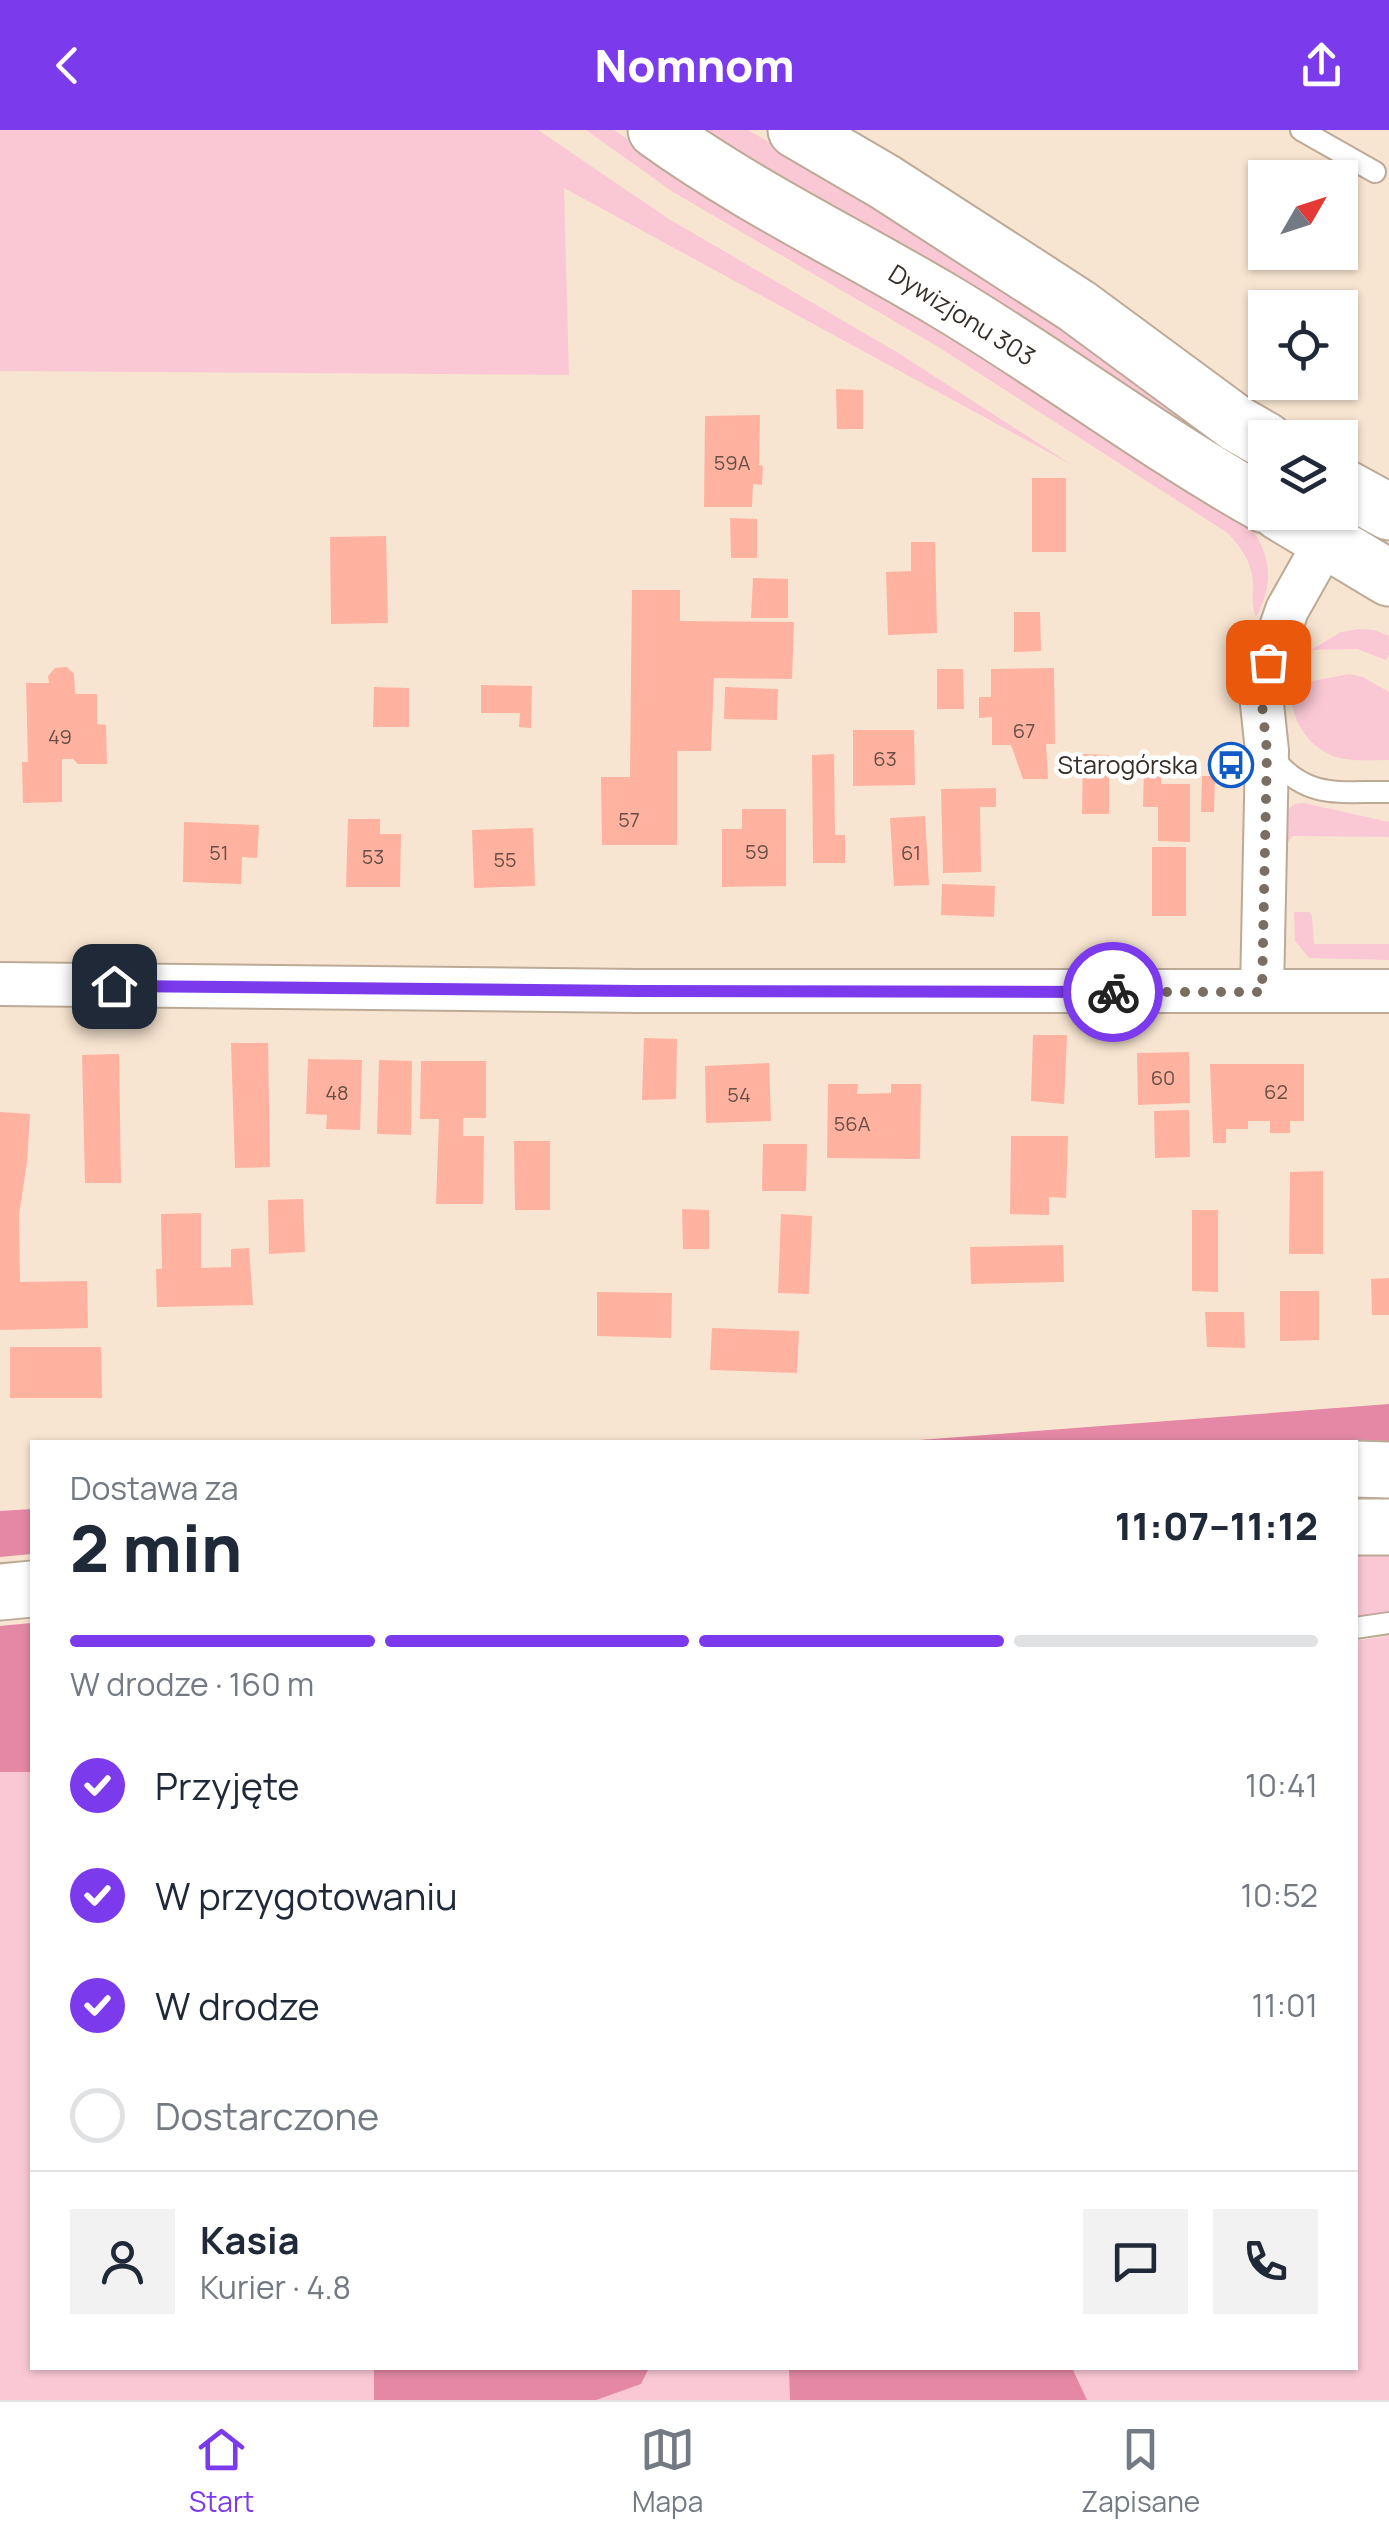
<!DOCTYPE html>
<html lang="pl">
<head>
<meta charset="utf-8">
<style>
  :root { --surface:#fff; --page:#f2f2f3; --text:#1f2937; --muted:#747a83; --line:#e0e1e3; --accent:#7c3aed }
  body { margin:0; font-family:Manrope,sans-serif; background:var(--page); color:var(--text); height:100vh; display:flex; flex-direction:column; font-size:38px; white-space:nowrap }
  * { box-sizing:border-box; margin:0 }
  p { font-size:32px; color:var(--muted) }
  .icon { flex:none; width:55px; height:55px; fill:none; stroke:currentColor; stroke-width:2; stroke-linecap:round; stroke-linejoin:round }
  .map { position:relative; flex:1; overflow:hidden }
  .drawer { position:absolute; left:30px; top:1310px; width:1328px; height:930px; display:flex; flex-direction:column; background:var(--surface); border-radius:0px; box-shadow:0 2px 8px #0004 }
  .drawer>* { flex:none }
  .needle { width:65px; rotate:51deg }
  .tools { position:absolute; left:1248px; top:30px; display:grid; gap:20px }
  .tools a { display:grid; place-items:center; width:110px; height:110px; border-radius:0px; background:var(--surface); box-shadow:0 2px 8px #0004; font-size:50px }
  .pin { position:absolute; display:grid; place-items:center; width:85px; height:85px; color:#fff; margin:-42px; border-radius:20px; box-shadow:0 5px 15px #0006 }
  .courier { position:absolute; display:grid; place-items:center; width:100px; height:100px; margin:-50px; border:8px solid #7c3aed; border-radius:50%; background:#fff; color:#222; box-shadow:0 2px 12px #0007 }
  .headline em { font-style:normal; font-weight:800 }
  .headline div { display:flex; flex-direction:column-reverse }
  .headline { display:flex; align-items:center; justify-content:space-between; height:170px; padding:0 40px }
  h1 { font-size:65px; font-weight:800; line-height:75px }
  .bar { display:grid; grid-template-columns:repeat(4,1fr); gap:15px 10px; align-content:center; height:120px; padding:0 40px }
  .bar i { height:12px; border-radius:8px; background:var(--line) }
  .bar .active { background:var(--accent) }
  .bar p { grid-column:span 4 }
  .line { display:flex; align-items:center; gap:25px; padding:0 40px; border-top:2px solid var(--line) }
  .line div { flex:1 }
  .round { display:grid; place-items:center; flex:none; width:105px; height:105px; border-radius:0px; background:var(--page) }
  ol { padding:0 40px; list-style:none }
  li { display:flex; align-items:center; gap:30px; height:110px }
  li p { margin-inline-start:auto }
  li .icon { padding:10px; border-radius:50%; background:var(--accent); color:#fff; stroke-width:4 }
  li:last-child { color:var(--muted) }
  li i { width:55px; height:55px; border:5px solid var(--line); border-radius:50% }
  header { display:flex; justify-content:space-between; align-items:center; height:130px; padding:0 40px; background:var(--accent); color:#fff; font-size:45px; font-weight:800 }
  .tab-bar { display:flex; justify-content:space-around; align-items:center; height:140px; border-top:2px solid var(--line); background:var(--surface); font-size:28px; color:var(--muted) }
  .tab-bar a { display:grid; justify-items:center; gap:5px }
  .tab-bar .active { color:var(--accent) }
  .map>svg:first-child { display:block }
</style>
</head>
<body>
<header><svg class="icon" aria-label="back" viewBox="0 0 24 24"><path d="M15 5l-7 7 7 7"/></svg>Nomnom<svg class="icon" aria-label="share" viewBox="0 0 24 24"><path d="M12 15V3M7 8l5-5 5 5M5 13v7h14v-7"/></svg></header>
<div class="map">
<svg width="1389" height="2270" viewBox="0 0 1389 2270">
  <rect width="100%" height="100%" fill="#f8e5d1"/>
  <path fill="#fac8d5" d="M0 0H538L669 89 900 224 1072 335 564 58 569 245 0 241Z
    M586 0H614L692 53 912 180 1249 396C1272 424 1274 455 1256 487 1251 475 1253 466 1253 453 1252 432 1241 416 1226 402L935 215 673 62Z
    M694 0H748L954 119 1217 310 1265 338V350Z
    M1359 499 1374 500 1389 506V524L1386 530 1357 519 1311 520 1341 502Z
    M1349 544 1363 547 1389 562V630C1371 630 1350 632 1333 626 1304 614 1288 585 1292 555Z
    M1304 673 1389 692V707L1293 706 1282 719 1286 681 1295 674Z
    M1294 782H1309L1312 786 1314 814H1389V830L1309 828 1295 811Z
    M1355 1414H1389V1483L1355 1487Z
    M32 1493V2238H1355V1511L1389 1506V2270H0V1496Z"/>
  <path fill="#e488a5" d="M1389 1274V1318L1355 1312H893Z
    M32 1379V1424L0 1427V1381Z
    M32 1493V1642H0V1496Z
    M374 2238H649L641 2254 596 2270H374Z
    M789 2238H1072L1087 2270H790Z"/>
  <path fill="#ffb2a0" d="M836 259 863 260V299H837Z
    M760 285 759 335 763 336 762 355 753 354 752 377H704L705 286Z
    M1032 348H1066V422H1032Z
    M730 388 757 389V428H731Z
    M386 406 388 493 331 494 330 407Z
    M911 412H935L937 503 888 505 886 442 911 441Z
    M753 448 788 449V488H751Z
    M632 460H680V491L794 492 792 549 714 548 711 621H677V715H602L601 647H630Z
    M1014 482H1040L1041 521 1014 522Z
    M67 537 74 544 75 564H97V594L106 595 107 634H78L73 629H62V672L23 673 22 632H28L26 553H49L48 546 55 538Z
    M1054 538 1055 614H1046L1048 649H1023L1011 615H992V587L979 588V567H991V539Z
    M937 539H963L964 579H937Z
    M481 555 532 556 531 598 519 597 520 583H481Z
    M374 557 409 558V597H373Z
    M725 557 778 559 777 590 724 589Z
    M853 600H914L915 655 853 656Z
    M834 624 835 705H845V733H813L812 625Z
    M1083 624 1109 625V684H1082Z
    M1144 640 1161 641V654H1190V712L1158 711V677H1143Z
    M1202 646H1215L1214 682H1201Z
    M996 658V677H980L981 742 943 743 941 659Z
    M742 679H786V756L722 757V699H742Z
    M925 686 929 755 894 756 890 688Z
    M348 689H380V704H401L400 757H346Z
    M184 692 259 695 257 728 242 727 241 754 183 752Z
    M533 698 535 756 474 758 472 700Z
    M1152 717H1186V786H1152Z
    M942 754 995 756 994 787 941 785Z
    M1033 905H1067L1064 974 1031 971Z
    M644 908 677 909 676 969 642 970Z
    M231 913H268L270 1037 235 1038Z
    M1189 922 1190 973 1138 975 1137 923Z
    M119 924 121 1053H85L82 925Z
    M308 929 362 930 360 1000 326 999 327 985 306 984Z
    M379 930 412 931 411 1005 377 1004Z
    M421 931H486V988H463V1006H484L483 1074H436L439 989H420Z
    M769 933 771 991 706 993 705 936Z
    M1210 934H1304V991H1290V1003H1270V991H1248V999H1226V1013H1213Z
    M828 954H858L857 964 891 963V954H921L920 1029 827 1028Z
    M1189 980 1190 1027 1155 1028 1154 981Z
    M0 982 30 984 27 1032 19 1085 20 1152 87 1151 88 1198 0 1200Z
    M1011 1006H1068L1066 1068 1049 1067V1085L1010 1084Z
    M514 1011H550V1080H515Z
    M763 1014H807L806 1061H762Z
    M1323 1041V1124H1289L1290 1042Z
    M303 1069 305 1122 269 1124 268 1070Z
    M682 1079 709 1080V1119H683Z
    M1192 1080H1218V1162L1192 1161Z
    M201 1083V1138L231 1137V1119L249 1118 253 1175 157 1177 156 1139H162L161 1084Z
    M781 1084 812 1086 809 1164 778 1163Z
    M1063 1115 1064 1152 971 1154 970 1117Z
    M1389 1148V1185H1372L1371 1149Z
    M1280 1161H1319V1210L1280 1211Z
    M597 1162 672 1163 671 1208 597 1206Z
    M1205 1182H1244L1245 1218 1207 1217Z
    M712 1198 799 1201 797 1243 710 1240Z
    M10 1217H101L102 1268H10Z"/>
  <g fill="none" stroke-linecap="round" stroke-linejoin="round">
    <defs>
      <path id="lane" d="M1301 0 1375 42
        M1273 628C1308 670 1339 661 1389 662
        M1355 1498 1389 1493"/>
      <path id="street" d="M0 854 638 861H1389
        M1262 861 1267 621 1262 574 1269 532 1287 480 1327 409"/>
      <path id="secondary" d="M656 0C746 65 848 114 944 171 1053 236 1154 313 1265 375
        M796 0 885 52 1077 176 1237 294 1265 310
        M1340 355 1389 382
        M1279 382 1389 448"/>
      <path id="primary" d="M1355 1339 1389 1340
        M1355 1397H1389
        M0 1462 32 1459"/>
    </defs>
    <use href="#lane" stroke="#bcaa97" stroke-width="24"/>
    <use href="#street" stroke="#bcaa97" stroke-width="46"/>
    <use href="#secondary" stroke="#bcaa97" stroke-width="59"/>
    <use href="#primary" stroke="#bcaa97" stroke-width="59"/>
    <use href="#lane" stroke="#fff" stroke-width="20"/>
    <use href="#street" stroke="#fff" stroke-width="42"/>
    <use href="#secondary" stroke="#fff" stroke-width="55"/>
    <use href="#primary" stroke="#fff" stroke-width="55"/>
  </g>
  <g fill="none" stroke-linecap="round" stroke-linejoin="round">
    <path stroke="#7a6e62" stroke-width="10" stroke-dasharray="0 18" d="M1113 862H1262L1267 621 1262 574 1268 532"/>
    <path stroke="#7c3aed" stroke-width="12" d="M114 856 638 861 1113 862"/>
  </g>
  <defs>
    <symbol id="bus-ring" viewBox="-11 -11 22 22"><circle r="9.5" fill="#fff" stroke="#105bc5" stroke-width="1.5"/><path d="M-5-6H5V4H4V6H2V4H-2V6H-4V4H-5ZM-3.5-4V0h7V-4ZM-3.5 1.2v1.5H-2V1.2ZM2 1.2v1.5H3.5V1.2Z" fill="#105bc5"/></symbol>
  </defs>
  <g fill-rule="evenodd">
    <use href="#bus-ring" x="1206" y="610" width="50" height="50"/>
  </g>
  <g text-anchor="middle" stroke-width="9" stroke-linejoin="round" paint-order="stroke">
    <g font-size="20" fill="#684f45">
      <text x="732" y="340">59A</text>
      <text x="1024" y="608">67</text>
      <text x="60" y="614">49</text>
      <text x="885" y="636">63</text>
      <text x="629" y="697">57</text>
      <text x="757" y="729">59</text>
      <text x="219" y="730">51</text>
      <text x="911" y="730">61</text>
      <text x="373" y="734">53</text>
      <text x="505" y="737">55</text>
      <text x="1163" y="955">60</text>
      <text x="1276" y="969">62</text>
      <text x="337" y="970">48</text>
      <text x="739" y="972">54</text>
      <text x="852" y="1001">56A</text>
    </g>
    <g font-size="25" fill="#362e27" stroke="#fff">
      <text transform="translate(962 185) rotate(32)" y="9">Dywizjonu 303</text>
    </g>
    <g font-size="25" fill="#362e27" stroke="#fff" text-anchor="end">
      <text x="1198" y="644">Starogórska</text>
    </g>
  </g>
</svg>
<div class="tools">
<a><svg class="needle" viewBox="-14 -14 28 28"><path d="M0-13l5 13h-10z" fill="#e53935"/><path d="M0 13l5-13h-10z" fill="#747a83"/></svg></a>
<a><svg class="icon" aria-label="locate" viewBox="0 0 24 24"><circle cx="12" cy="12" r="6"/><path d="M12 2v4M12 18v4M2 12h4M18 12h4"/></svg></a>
<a><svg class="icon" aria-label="layers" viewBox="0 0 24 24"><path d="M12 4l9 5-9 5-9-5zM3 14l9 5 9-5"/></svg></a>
</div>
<div class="pin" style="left:1268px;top:532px;background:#ea580c"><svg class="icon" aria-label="bag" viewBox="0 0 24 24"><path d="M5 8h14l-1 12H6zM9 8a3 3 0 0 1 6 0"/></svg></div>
<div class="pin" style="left:114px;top:856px;background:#1f2937"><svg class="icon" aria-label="home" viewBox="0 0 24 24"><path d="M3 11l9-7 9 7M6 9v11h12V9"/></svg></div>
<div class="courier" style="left:1113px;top:862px"><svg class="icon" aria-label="bike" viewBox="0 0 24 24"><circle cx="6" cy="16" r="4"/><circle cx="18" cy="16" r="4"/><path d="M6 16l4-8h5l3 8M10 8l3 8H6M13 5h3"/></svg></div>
<section class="drawer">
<div class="headline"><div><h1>2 min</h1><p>Dostawa za</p></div><em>11:07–11:12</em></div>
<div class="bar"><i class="active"></i><i class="active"></i><i class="active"></i><i></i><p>W drodze · 160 m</p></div>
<ol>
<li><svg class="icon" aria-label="check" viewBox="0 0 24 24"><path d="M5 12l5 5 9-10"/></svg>Przyjęte<p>10:41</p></li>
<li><svg class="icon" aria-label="check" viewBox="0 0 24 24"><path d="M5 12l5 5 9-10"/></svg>W przygotowaniu<p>10:52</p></li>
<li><svg class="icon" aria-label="check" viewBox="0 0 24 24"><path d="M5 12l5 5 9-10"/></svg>W drodze<p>11:01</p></li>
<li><i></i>Dostarczone</li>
</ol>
<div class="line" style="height:180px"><a class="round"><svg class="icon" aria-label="person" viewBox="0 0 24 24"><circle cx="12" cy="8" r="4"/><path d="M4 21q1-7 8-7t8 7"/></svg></a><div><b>Kasia</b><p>Kurier · 4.8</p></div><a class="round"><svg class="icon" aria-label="chat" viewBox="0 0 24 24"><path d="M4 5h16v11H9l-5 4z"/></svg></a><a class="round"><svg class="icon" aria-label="phone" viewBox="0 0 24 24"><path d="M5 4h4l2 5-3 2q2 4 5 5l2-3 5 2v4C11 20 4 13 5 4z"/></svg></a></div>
</section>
</div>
<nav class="tab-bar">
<a class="active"><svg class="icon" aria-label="home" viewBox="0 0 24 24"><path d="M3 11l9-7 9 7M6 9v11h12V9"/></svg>Start</a>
<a><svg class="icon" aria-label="map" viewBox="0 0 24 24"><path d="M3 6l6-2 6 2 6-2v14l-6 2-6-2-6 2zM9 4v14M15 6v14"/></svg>Mapa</a>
<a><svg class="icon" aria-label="saved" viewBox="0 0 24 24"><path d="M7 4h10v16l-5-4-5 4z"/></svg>Zapisane</a>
</nav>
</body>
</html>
